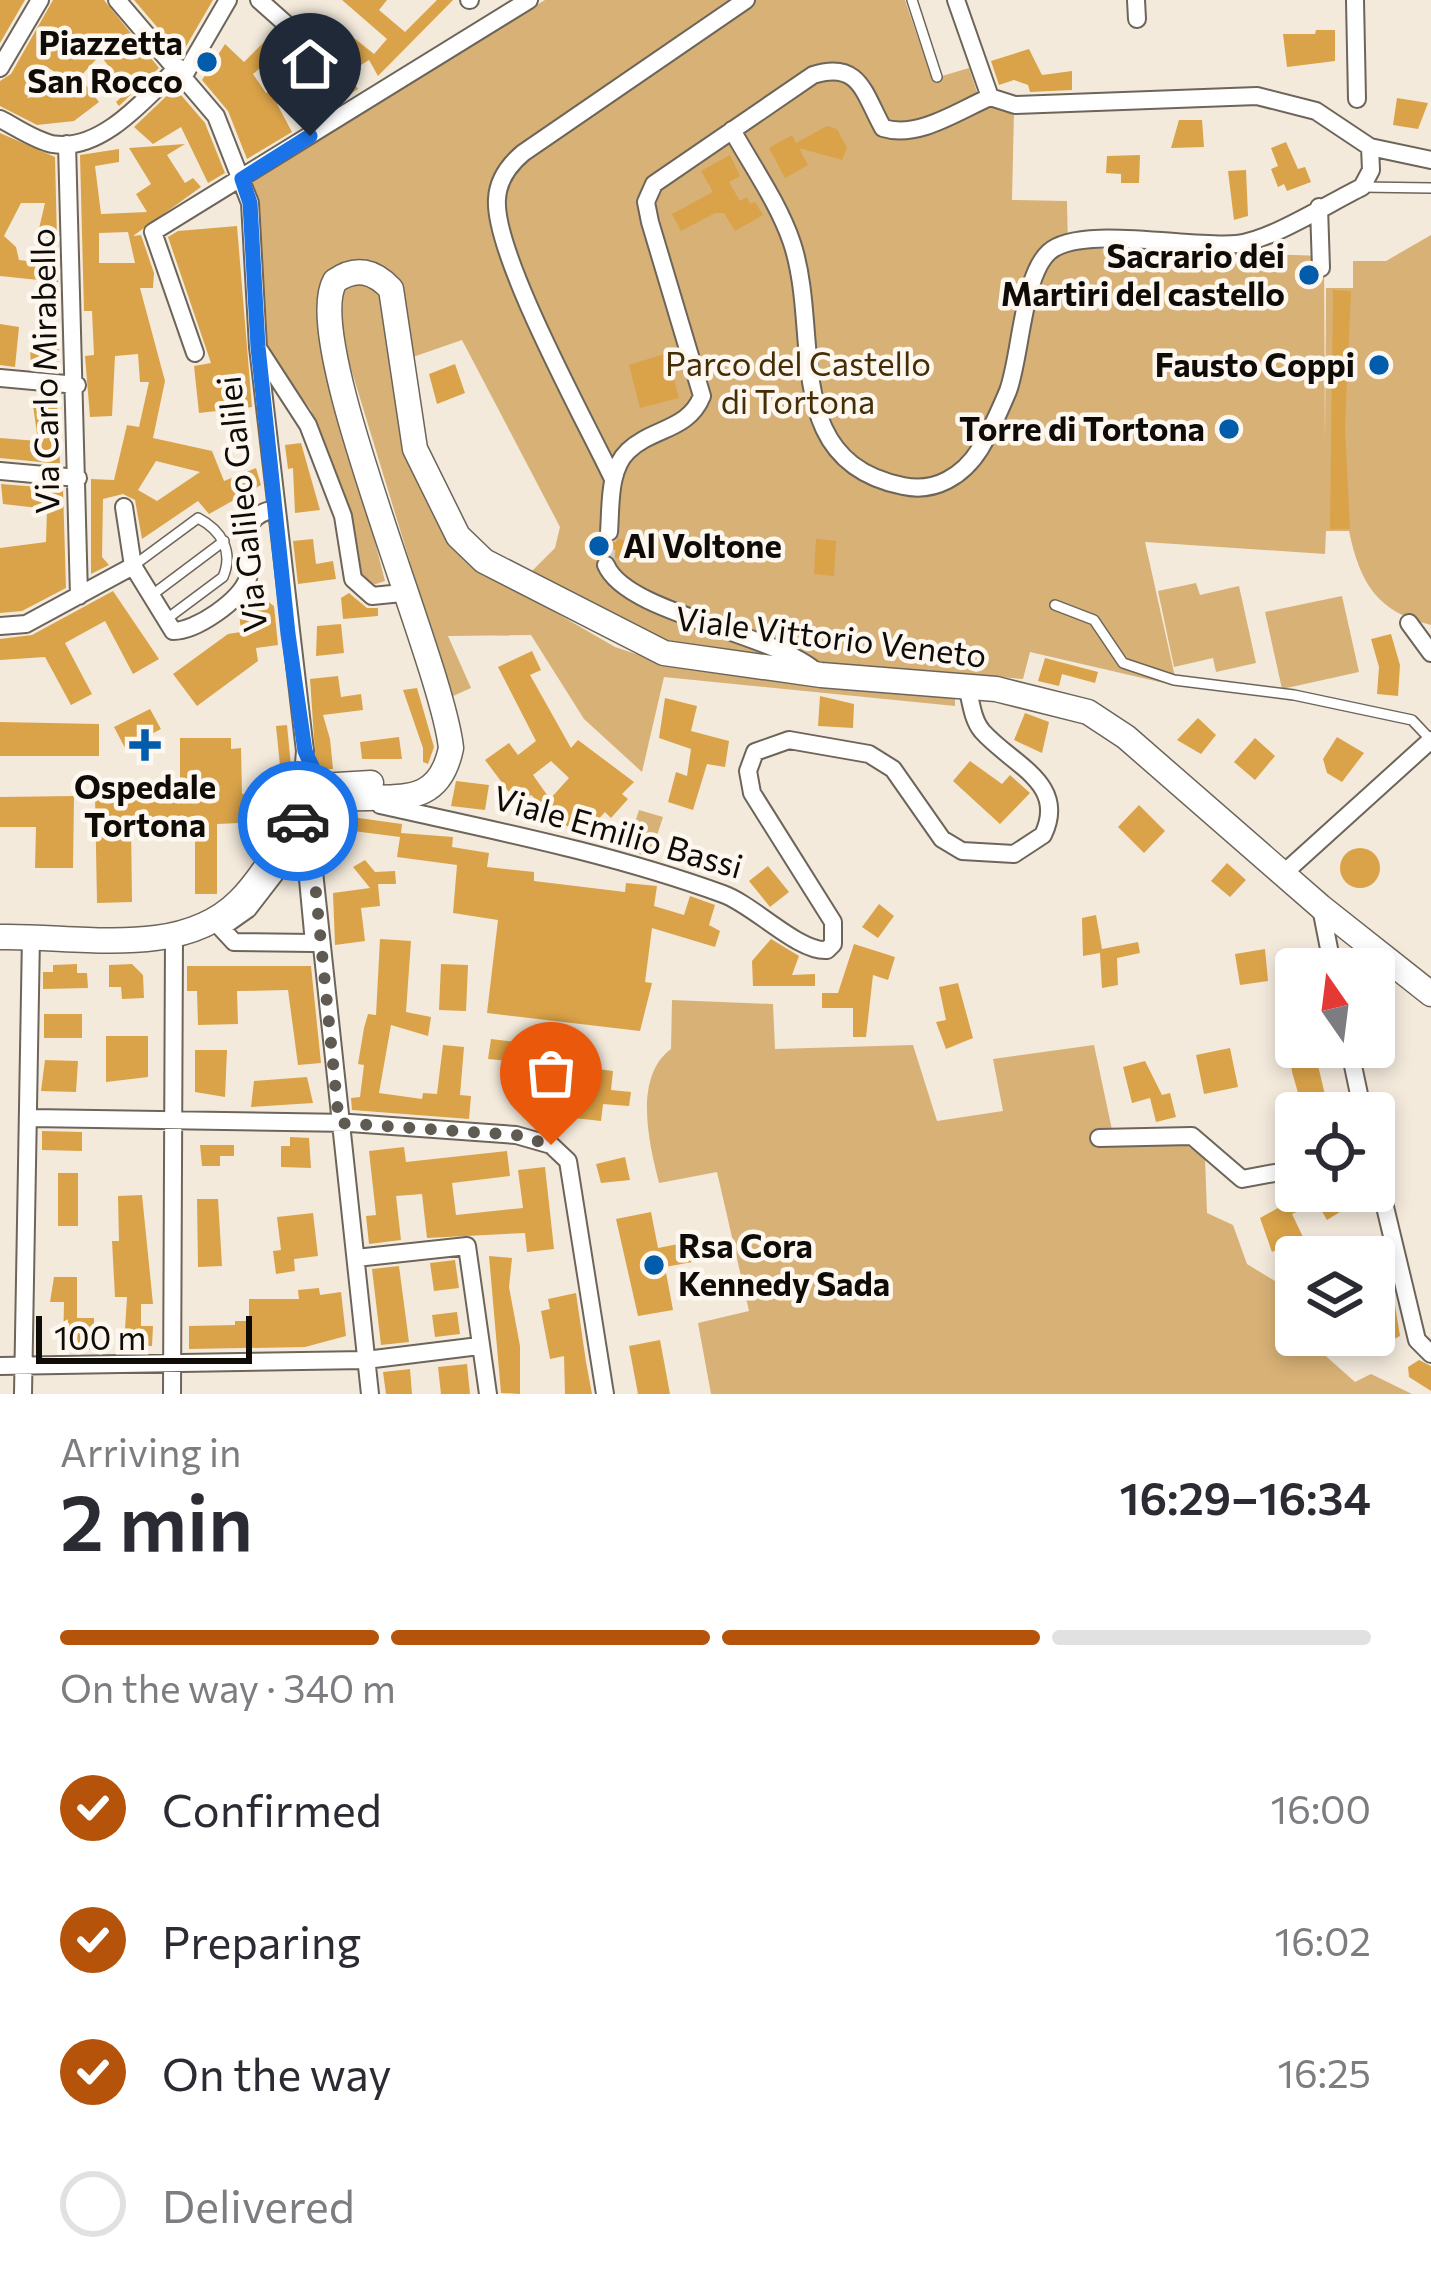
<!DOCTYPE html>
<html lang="en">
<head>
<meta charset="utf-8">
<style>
  :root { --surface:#fff; --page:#f7f7f7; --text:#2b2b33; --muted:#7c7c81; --line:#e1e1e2; --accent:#b45309 }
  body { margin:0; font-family:Commissioner,sans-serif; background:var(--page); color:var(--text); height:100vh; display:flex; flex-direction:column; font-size:45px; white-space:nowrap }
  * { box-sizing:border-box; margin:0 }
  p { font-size:39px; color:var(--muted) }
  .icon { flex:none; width:66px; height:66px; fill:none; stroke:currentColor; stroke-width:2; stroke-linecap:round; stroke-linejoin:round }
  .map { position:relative; height:1394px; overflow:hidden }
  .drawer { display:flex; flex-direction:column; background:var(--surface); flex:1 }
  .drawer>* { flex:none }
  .needle { width:78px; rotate:346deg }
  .controls { position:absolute; left:1275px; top:948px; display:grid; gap:24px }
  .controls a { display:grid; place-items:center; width:120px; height:120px; border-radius:12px; background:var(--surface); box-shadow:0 6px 18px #0003; font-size:60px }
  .scale { position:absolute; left:36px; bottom:30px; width:216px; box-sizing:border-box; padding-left:12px; border:6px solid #0f0c08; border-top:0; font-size:33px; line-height:42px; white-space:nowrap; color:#0f0c08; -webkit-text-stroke:9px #fdf7ef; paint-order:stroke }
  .pin { position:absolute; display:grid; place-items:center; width:102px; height:102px; color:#fff; margin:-123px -51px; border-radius:50% 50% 50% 0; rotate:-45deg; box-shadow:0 0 12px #0007 }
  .pin .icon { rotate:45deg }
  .courier { position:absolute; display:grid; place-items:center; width:120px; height:120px; margin:-60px; border:9px solid #1a73e8; border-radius:50%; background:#fff; color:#222; box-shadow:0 3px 15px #0007 }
  .head em { font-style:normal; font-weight:600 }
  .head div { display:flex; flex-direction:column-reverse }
  .head { display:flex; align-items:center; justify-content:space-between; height:204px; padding:0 60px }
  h1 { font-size:78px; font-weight:600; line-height:90px }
  .bar { display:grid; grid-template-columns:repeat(4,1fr); gap:18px 12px; align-content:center; height:144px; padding:0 60px }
  .bar i { height:15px; border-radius:9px; background:var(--line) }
  .bar .on { background:var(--accent) }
  .bar p { grid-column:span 4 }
  ol { padding:0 60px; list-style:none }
  li { display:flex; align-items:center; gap:36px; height:132px }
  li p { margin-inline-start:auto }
  li .icon { padding:12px; border-radius:50%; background:var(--accent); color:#fff; stroke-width:4 }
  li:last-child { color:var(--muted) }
  li i { width:66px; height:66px; border:6px solid var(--line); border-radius:50% }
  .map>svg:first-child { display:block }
</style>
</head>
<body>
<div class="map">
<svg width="1431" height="1394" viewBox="0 0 1431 1394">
  <rect width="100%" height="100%" fill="#f3eadc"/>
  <path fill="#d8b176" d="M545 0H905L932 79 969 68 978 95 1014 111 1012 200 1067 201 1068 248 1324 256 1325 442 1326 288H1353V261H1386L1431 235V625C1377 612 1360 583 1349 531H1326L1325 554 1145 542 1177 686 1030 652 1023 679 687 651 527 576 555 548 560 527 462 340 410 358 399 285 325 281 319 324 385 581 370 586 355 575 347 514 311 410 267 351 251 179Z
    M354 281 383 291 408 448 496 578 615 647 675 667 955 696V706L664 677 642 772 584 719 531 635 448 636 471 688 451 697 342 339V289Z
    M1196 583 1200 595 1239 586 1256 663 1216 672 1213 658 1174 667 1158 591Z
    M1342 596 1359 672 1282 689 1265 612Z
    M639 810 663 817 650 857 626 850Z
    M672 1000 773 1004 775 1049 913 1045 937 1121 1003 1111 993 1059 1094 1045 1115 1144 1181 1142 1205 1157 1207 1213 1233 1225 1247 1264 1296 1294V1335H1316L1319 1350 1355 1382 1371 1374 1412 1394H711L698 1323 749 1311 717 1172 659 1183C649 1143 633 1077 671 1049Z"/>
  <path fill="#daa349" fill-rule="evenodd" d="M0 0H25L0 43Z
    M53 0H104L159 68 119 106 116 102 128 91 100 55 80 77 99 102 74 121 37 125 0 106V81L11 74ZM45 66 83 89 27 98Z
    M134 0H213L181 55Z
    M342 0H387L379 10 405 32 437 0H453L378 76 369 60 348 73 358 89 342 99 326 60 354 38 374 54 387 39Z
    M1316 30H1335V61L1287 67 1283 34H1315Z
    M275 31 313 86 277 104 292 132 247 159 228 111 202 80 225 44 244 62ZM276 54 293 76 266 93 253 74Z
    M1029 49 1042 75 1072 71V90L1030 92 1028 85 1014 80 999 85 991 61Z
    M175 88 205 123 225 173 208 183 181 127 153 144 134 127Z
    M1397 98 1428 103 1418 129 1393 125Z
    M1179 120H1202L1204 147 1171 148Z
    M827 126 837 129 847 148 842 160 799 148 808 165 785 178 769 148 792 135 796 143Z
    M0 133 55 157 58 282 0 276ZM21 203H45L38 233 51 240 50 264 19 260 16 247 4 236Z
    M1286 142 1298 169 1305 167 1311 182 1287 191 1284 184 1278 187 1271 169 1278 166 1271 148Z
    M185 144 167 155 185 183 193 178 201 187 133 236 141 235 154 273 153 288H140L165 381 153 438 212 451 224 481 256 468 261 485 209 514 198 501 142 539 135 500 123 494 103 499 102 557 109 565 91 574V479L114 480 127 425 139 427 149 382H140L138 354 115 356 112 416 90 417 85 356 94 355 92 311H84L80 155 119 149V162L95 166 101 214 147 212 136 194 151 184 129 148ZM128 232 135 263H99V233ZM156 461 200 472 157 501 138 490Z
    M730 155 740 176 729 182 740 201 747 197 750 204 755 202 763 215 735 231 724 213H715L681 231 672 214 713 192 701 171Z
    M1140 155 1139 183H1121V174L1106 173 1107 156Z
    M1246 170 1248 216 1234 220 1228 171Z
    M237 226 252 407 199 413 194 366 211 363 168 237 178 231Z
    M1333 290 1351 291 1345 427 1350 529H1330Z
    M0 324 19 327 15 367 0 365Z
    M30 347 59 349 57 370 31 368Z
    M667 353 679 398 640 408 629 365Z
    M455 364 465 393 437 404 429 374Z
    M32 398H57L60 464 0 458V438L38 441Z
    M301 443 320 510 295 513 293 468 288 469 285 445Z
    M1 484 63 489 66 588 22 611 0 613V548L46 542 47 509 3 504Z
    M313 539 316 564 333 561 336 579 298 584 293 541Z
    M619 539 646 545 644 562 598 555 599 540 609 545Z
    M816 539 836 541 834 576 814 574Z
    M113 591 159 659 133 674 105 621 65 643 92 694 71 705 45 657 0 660V639L32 635Z
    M349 593 367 608H378V616L343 619 341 598Z
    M267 601 274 606 278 645 256 648 258 661 197 706 173 674 228 634 241 632 239 611 247 603Z
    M341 624 344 653 316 656 317 626Z
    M1391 634 1400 665 1398 696 1377 694 1379 667 1371 639Z
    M532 651 541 670 530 675 571 748 578 740 634 782 622 794 628 799 611 818 605 812 581 838 531 795 518 804 485 760 509 743 518 755 536 741 498 667ZM551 761 569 778 550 799 533 775Z
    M1045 658 1098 672 1095 683 1062 674 1059 686 1038 681Z
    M338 676 341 697 361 694 363 710 323 715 330 739 333 769H328L316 767 310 679Z
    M417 688 434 747 428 764 423 762V748L403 690Z
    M820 696 854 704 853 728 818 726Z
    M665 698 697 706 691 731 729 741 725 767 707 764 693 810 668 802 676 772 687 776 691 749 659 738Z
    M150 709 161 729 125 748 114 727Z
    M1025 713 1049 722 1042 753 1014 740Z
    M1198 718 1216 735 1201 754 1177 740Z
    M0 722 99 724V756H0Z
    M287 725 291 766H280L276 726Z
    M399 737 402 759H362L360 742Z
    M1337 737 1364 753 1342 782 1327 773 1323 759Z
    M180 738H231V749L241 748 242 794 263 793 264 822 217 824V894H195V824L131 825 132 902 97 903 95 795 180 794Z
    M1255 738 1275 756 1255 780 1234 762Z
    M970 761 1002 784 1010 775 1030 793 1000 824 953 781Z
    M456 781 489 785 485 810 451 806Z
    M74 796 73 868H35L36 827H0V797Z
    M1139 805 1165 831 1144 853 1118 827Z
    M344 816 402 824 401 833 453 837 452 847 489 853 487 867 534 872V881L625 892 626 883 657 886 654 906 684 915 690 896 715 905 709 925 720 931 715 947 652 928 645 982 652 983 640 1031 487 1013 498 920 453 913 457 865 397 857 400 837 330 828 331 819Z
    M1340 868a20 20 0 1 1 40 0a20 20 0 1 1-40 0Z
    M365 860 375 872 395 871 396 884H378L380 906 361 908 365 941 335 945 333 893 370 888 353 867Z
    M1227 863 1246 880 1230 897 1211 881Z
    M768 866 789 892 770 907 749 881Z
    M879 904 894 916 878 938 862 927Z
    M1096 915 1102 949 1138 942 1140 953 1117 958 1118 985 1102 988 1100 953 1083 956 1082 918Z
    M380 939 411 941 406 1012 431 1017 428 1036 391 1025 379 1093 422 1099 423 1093 437 1094 443 1045 464 1047 460 1095 471 1096 469 1119 352 1110 351 1098 360 1097 364 1065 358 1064 364 1028 368 1014 376 1015Z
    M771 939 799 956 792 975 815 974V986H753L752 961Z
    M854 944 895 957 888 980 873 975 866 1037H853V1008H822V993H838Z
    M1265 949 1268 981 1240 985 1235 954Z
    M77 964V973H87L88 988 43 989V972H53V965Z
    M132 964 143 975 144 998 122 999 121 987H109V965Z
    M441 964 468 965 466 1011 439 1010Z
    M187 966H311L321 1063 298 1065 288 990 237 991 238 1024 198 1025 197 991H187Z
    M958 983 973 1038 946 1049 936 1022 946 1020 939 987Z
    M44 1014H82V1038H44Z
    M106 1036H148V1077L106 1082Z
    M491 1039 524 1043 522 1062 488 1059Z
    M1230 1048 1238 1087 1204 1094 1196 1055Z
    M195 1050H227L225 1097 195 1092Z
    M45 1060 78 1061 76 1092 41 1091Z
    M1298 1060 1317 1061 1325 1095 1303 1110 1292 1072 1291 1062Z
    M1145 1061 1162 1095 1170 1093 1176 1117 1156 1122 1150 1098 1132 1103 1123 1067Z
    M558 1064 613 1071 611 1090 631 1092 629 1106 603 1104 601 1121 574 1118 573 1123 517 1111 519 1066 558 1071Z
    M307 1077 313 1103 251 1107 254 1081Z
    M42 1131 82 1132V1151L42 1150Z
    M290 1137 309 1138 311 1168 281 1167V1146H290Z
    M200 1145H234V1156H220V1166H202Z
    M404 1147 406 1162 507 1151 510 1176 452 1183 456 1215 523 1208 518 1170 545 1167 554 1249 527 1252 525 1233 427 1238 422 1194 396 1196 401 1240 369 1244 366 1216 376 1215 369 1151Z
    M625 1157 630 1180 601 1183 596 1164Z
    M58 1173H78V1226H58Z
    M1308 1191H1344L1348 1207 1327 1220 1317 1203 1292 1214 1303 1237 1272 1252 1260 1218Z
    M142 1195 153 1304H141V1326H153L152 1346H124L127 1297H115L112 1241H119L118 1196Z
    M197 1199H218L222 1266 198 1267Z
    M651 1212 658 1248 694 1241 698 1261 665 1267 673 1310 638 1316 616 1219Z
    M313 1213 318 1256 294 1259 295 1271 276 1274 273 1251 281 1250 277 1217Z
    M489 1256 512 1258 509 1287 520 1346V1394L501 1393Z
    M455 1260 459 1288 434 1291 430 1263Z
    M399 1266 409 1342 381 1345 372 1269Z
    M54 1277H77V1318H94V1350H63L64 1302H50Z
    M319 1288 320 1295 341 1292 346 1336 305 1347 189 1349V1326L235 1325V1321H249V1299H299L298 1290Z
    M576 1293 586 1362 592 1394H565L564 1356 550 1359 541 1311 550 1309 548 1299Z
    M1393 1293 1400 1336 1386 1343 1385 1295Z
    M457 1312 460 1334 435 1337 432 1315Z
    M660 1340 670 1394H638L629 1346Z
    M1419 1360 1431 1366V1391L1409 1377 1408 1367Z
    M467 1364 470 1394H441L438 1367Z
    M410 1369 412 1394H386L383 1372Z"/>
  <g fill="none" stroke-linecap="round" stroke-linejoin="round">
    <path stroke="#d1c9bc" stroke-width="16" stroke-dasharray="16 8" stroke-linecap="butt" d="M606 565 609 532"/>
    <defs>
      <path id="lane" d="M912 0 937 77
        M1362 187 1431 188
        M133 566 198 518C221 530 234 551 223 577L164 621
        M152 595 224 541
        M1055 605 1094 620 1123 663 1174 680 1294 695 1412 720 1431 740"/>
      <path id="street" d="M117 0 216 116 250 203 258 347 305 751 302 788
        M259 0 295 32 322 78
        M469 0H470
        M956 0 990 97
        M1136 0 1137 19
        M1355 0 1357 99
        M0 68 40 0
        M185 74 228 0
        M990 97 1015 105 1257 96 1316 111 1370 147 1431 160
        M0 119C16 127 34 140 52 144 101 153 147 97 178 67
        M732 130C752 166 779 204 792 243 822 334 779 461 903 486 935 493 963 476 980 449 990 432 1000 410 1008 391 1021 356 1022 277 1049 252 1079 224 1192 249 1237 244 1272 240 1329 203 1362 187L1371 170 1370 147
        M67 144 79 596
        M1319 207 1321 268
        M260 351 308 425 343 516 353 579 372 596 402 593
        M195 353 153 232 529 0
        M0 378 77 385
        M0 471 78 478
        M613 479C586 422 493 254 497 199 498 180 510 164 523 153L746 0
        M124 507 133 566 173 631C196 631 240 601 248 578 256 550 232 516 276 509
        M609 532C611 507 608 470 628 451 653 427 688 431 702 396L650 222 646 202 654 184 813 75C860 60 864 94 883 128 918 139 958 111 990 97
        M606 565C627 615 779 633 820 675
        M1409 623 1431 653
        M0 626 26 624 133 566
        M380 805C496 831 610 853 723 894 754 905 798 952 827 950L833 944V922L752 793 748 771 755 752 789 740 869 754 893 769 942 839 962 851 1014 854 1043 835C1068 783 1012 765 982 731 972 719 971 701 967 686
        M288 834 312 853 370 1394
        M295 848 306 858 314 943 234 942 221 928 248 909Z
        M1284 873 1431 740
        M1321 908 1333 969
        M1349 1047 1363 1113
        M31 1118 350 1123 516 1135 551 1145 568 1161 605 1394
        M1099 1138 1192 1136 1242 1179 1296 1169
        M1374 1161 1417 1340 1431 1354
        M356 1258 467 1246 488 1394
        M0 1366 366 1360 479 1346
        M23 1394 31 936
        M172 1394 174 938"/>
      <path id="secondary" d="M300 795a12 12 0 1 1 24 0a12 12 0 1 1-24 0Z
        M320 786 371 783
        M321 804C379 786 436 821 451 748 442 661 300 342 335 281 356 266 374 271 391 289L415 449 458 536 484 561 664 653 821 675 996 689 1088 712 1126 737 1321 907 1431 994
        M0 937C77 935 180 960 239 901 268 873 282 834 314 808"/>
    </defs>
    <use href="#lane" stroke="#6d6559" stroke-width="12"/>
    <use href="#street" stroke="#6d6559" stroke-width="20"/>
    <use href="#secondary" stroke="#6d6559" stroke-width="27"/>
    <use href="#lane" stroke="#fff" stroke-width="9"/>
    <use href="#street" stroke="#fff" stroke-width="16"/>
    <use href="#secondary" stroke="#fff" stroke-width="24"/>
  </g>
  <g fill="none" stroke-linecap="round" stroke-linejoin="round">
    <path stroke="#5f5a52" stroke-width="12" stroke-dasharray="0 21.6" d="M298 821 288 834 312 853 339 1123 516 1135 551 1145"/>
    <path stroke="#1a73e8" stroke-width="15" d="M298 821 321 804 324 793 305 751 288 634 258 347 250 203 242 179 310 136"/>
  </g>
  <g fill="#015dab" stroke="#fdf7ef" stroke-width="4.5">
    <circle cx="207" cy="62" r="12"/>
    <circle cx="1309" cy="275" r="12"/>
    <circle cx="1379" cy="365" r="12"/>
    <circle cx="1229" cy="429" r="12"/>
    <circle cx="599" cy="546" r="12"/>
    <path d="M139 727h12v12h12v12h-12v12h-12v-12h-12v-12h12z"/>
    <circle cx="654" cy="1265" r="12"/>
  </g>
  <g text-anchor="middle" stroke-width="9" stroke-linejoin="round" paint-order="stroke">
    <g font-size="33" font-weight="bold" fill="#0f0c08" stroke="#fdf7ef" text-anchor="end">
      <text x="183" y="55">Piazzetta<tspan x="183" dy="38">San Rocco</tspan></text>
      <text x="1285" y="268">Sacrario dei<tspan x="1285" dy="38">Martiri del castello</tspan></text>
      <text x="1355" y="377">Fausto Coppi</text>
      <text x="1205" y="441">Torre di Tortona</text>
      <text x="623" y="558" text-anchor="start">Al Voltone</text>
      <text x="145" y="799" text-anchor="middle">Ospedale<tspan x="145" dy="38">Tortona</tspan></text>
      <text x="678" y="1258" text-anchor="start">Rsa Cora<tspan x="678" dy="38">Kennedy Sada</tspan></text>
    </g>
    <g font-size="33" fill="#442e06" stroke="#fdf7ef">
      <text x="798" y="376">Parco del Castello<tspan x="798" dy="38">di Tortona</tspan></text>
    </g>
    <g font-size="33" fill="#0f0c08" stroke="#fdf7ef">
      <text transform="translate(45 371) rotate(-91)" y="12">Via Carlo Mirabello</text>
      <text transform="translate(242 504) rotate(-96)" y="12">Via Galileo Galilei</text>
      <text transform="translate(831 637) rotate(7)" y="12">Viale Vittorio Veneto</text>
      <text transform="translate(618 832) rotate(16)" y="12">Viale Emilio Bassi</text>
    </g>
  </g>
</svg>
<div class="controls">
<a><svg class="needle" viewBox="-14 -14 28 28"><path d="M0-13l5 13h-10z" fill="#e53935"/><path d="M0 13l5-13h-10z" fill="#7c7c81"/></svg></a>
<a><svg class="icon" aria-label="locate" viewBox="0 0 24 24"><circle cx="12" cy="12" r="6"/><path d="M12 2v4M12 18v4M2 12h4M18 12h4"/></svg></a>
<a><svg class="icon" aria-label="layers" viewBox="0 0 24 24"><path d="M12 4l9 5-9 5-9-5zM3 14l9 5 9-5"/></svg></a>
</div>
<div class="scale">100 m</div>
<div class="pin" style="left:551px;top:1145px;background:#ea580c"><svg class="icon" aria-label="bag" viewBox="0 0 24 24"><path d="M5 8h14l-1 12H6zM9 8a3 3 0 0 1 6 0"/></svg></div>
<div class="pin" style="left:310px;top:136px;background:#1f2937"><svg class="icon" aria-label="home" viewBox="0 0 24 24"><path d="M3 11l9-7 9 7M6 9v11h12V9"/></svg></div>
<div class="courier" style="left:298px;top:821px"><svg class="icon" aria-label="car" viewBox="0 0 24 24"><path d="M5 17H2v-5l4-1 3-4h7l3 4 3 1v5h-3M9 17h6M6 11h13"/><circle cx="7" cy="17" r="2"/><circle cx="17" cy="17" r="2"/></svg></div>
</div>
<section class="drawer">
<div class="head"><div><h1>2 min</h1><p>Arriving in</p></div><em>16:29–16:34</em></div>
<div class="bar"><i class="on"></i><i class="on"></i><i class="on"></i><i></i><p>On the way · 340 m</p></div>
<ol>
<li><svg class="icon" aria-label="check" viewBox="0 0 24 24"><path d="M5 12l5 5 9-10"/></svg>Confirmed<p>16:00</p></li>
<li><svg class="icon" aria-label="check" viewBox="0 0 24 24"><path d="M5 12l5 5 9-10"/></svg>Preparing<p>16:02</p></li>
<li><svg class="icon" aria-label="check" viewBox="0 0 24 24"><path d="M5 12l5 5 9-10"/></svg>On the way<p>16:25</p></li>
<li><i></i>Delivered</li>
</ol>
</section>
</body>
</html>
